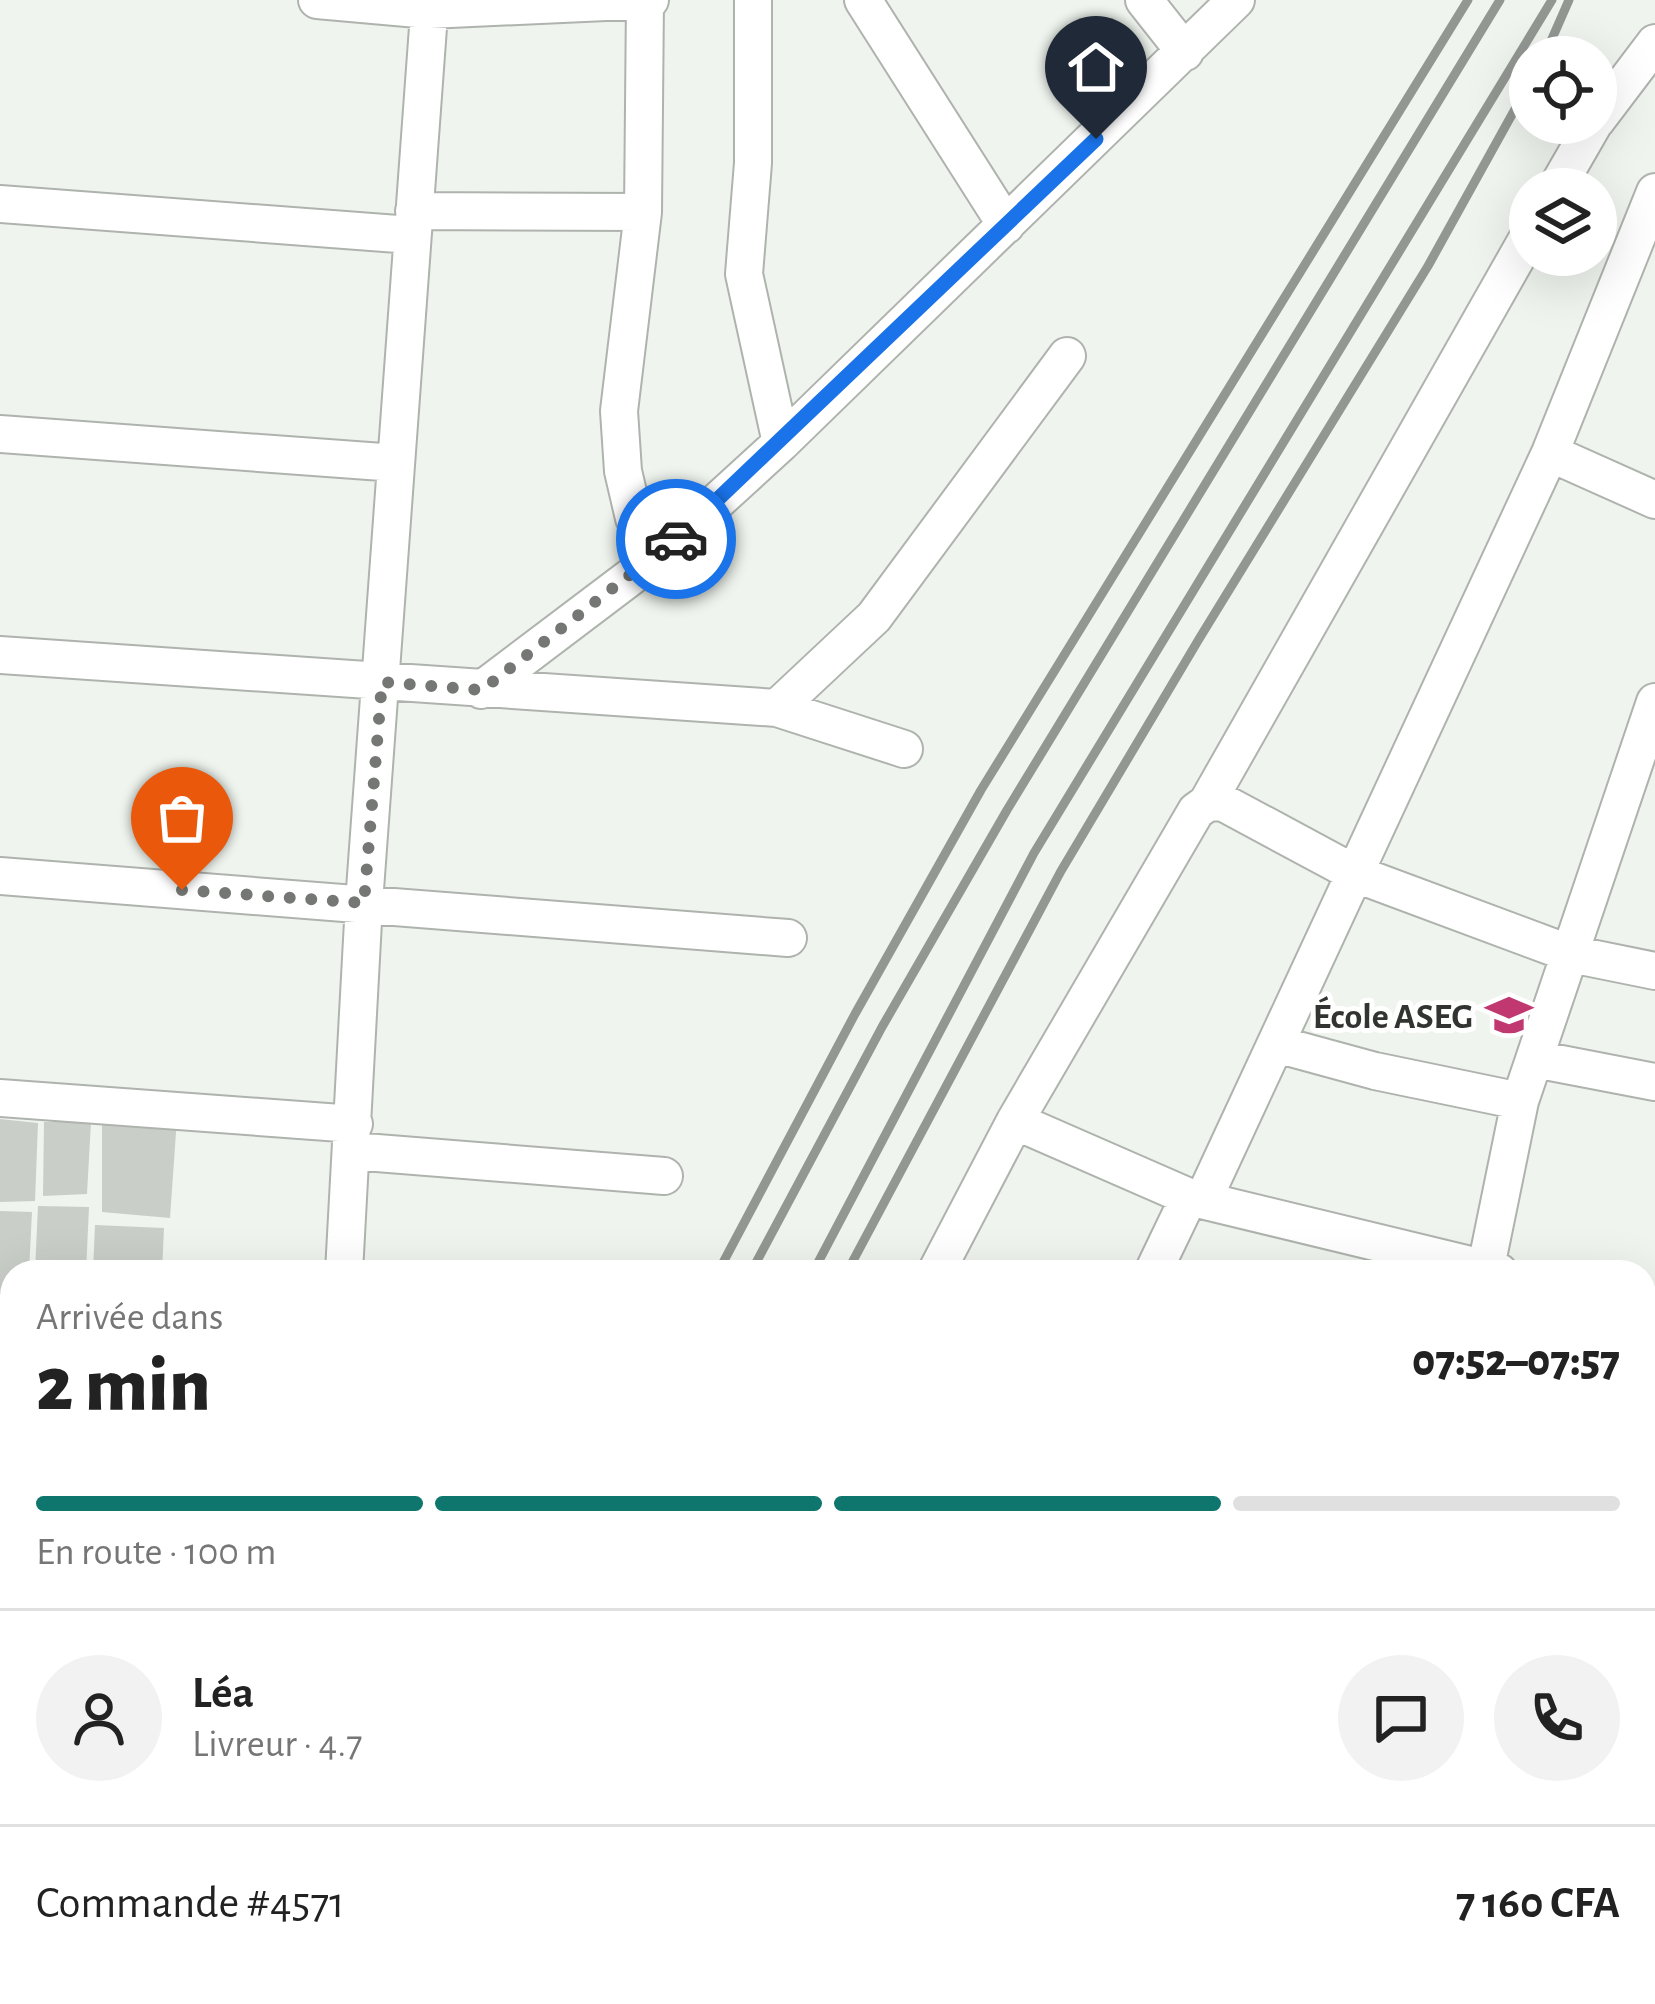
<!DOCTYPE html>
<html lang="fr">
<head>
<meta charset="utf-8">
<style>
  :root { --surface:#fff; --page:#f2f2f2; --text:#222; --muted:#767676; --line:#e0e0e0; --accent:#0f766e }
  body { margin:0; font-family:"Alegreya Sans",sans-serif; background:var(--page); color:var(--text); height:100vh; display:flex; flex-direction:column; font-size:45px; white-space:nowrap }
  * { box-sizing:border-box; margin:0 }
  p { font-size:39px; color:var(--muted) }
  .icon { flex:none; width:66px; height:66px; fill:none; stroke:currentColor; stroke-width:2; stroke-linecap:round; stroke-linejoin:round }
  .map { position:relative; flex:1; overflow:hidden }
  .drawer { position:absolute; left:0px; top:1260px; width:1656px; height:744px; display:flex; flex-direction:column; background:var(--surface); border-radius:36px 36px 0 0; box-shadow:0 12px 48px #0002 }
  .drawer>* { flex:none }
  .tools { position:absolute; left:1509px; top:36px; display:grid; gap:24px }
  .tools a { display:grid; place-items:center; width:108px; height:108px; border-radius:50%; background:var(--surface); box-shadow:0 12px 48px #0002; font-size:60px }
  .pin { position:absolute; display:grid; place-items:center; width:102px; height:102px; color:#fff; margin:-123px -51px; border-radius:50% 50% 50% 0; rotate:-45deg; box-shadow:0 0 12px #0007 }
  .pin .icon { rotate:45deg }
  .courier { position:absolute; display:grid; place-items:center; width:120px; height:120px; margin:-60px; border:9px solid #1a73e8; border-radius:50%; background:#fff; color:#222; box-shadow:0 3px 15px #0007 }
  .head em { font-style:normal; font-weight:800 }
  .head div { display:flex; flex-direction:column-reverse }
  .head { display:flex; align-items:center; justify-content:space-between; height:204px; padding:0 36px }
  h1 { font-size:78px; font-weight:800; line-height:90px }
  .bar { display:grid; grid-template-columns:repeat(4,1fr); gap:18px 12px; align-content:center; height:144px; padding:0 36px }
  .bar i { height:15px; border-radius:9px; background:var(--line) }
  .bar .selected { background:var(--accent) }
  .bar p { grid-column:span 4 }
  .line { display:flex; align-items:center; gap:30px; padding:0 36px; border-top:3px solid var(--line) }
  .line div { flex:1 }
  .round { display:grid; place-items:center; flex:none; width:126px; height:126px; border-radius:63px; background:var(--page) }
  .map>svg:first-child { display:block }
</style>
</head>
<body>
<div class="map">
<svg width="1655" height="2004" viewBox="0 0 1655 2004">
  <rect width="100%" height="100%" fill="#eff4ee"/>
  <path fill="#c9cec8" d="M102 1113 177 1118 170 1218 102 1212Z
    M0 1119 38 1123 35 1201 0 1202Z
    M44 1122H91L87 1194 43 1196Z
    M38 1206 89 1207 86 1272H35Z
    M0 1211 32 1212 29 1272H12V1308H0Z
    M95 1225 164 1228 162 1272H93Z
    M12 1350V1403L0 1404V1351Z
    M0 1429 12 1430V1539L0 1538Z"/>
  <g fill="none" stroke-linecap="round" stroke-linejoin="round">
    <defs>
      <path id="minor" d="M317 0 429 10 650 0
        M645 0 643 212 619 411 623 471 634 518 653 560
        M753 0V163L744 274 781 443
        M863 0 1006 225
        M1144 0 1185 52
        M1596 121 1655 43
        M1556 189 1594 123
        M0 204 411 235
        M414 211 643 212
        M0 434 396 463
        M1550 453 1655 500
        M0 655 777 708 904 749
        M481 690 653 560 781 443 1236 0
        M777 708 874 617 1067 356
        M1207 803 1530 234
        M0 876 788 938
        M1276 1044 1375 1071 1520 1101
        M1535 1059 1655 1082
        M0 1098 354 1124
        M1015 1121 1189 1197 1499 1272
        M352 1151 664 1176
        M1204 1198 1550 453 1655 192
        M344 1272 364 903 430 0
        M936 1272 1015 1121 1196 811 1207 803 1222 802 1356 874 1571 954 1655 971
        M1153 1272 1189 1197
        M1485 1272 1520 1101 1655 702
        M1644 1309 1655 1312
        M0 1333 12 1334
        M1644 1379 1655 1345
        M1644 1466 1655 1468
        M0 1545 12 1546
        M1644 1643 1655 1646
        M0 1764 12 1765
        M1644 1811 1655 1813
        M0 1988 12 1989
        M60 1992 235 2004
        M299 2004 302 1992
        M607 2004 612 1992
        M843 2004 848 1992
        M1296 2004 1298 1992
        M1498 2004 1500 1992"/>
    </defs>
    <use href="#minor" stroke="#aeb3ad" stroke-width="40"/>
    <use href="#minor" stroke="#fff" stroke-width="36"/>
    <path stroke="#939792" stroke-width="9" d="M1544 57 1569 0
      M718 1272 855 1014 981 790 1468 0
      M751 1272 882 1027 1007 810 1500 0
      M813 1272 1034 853 1552 0
      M847 1272 1061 871 1199 639 1428 266 1530 82
      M390 2004 394 1992
      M419 2004 424 1992
      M480 2004 485 1992
      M507 2004 512 1992"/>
  </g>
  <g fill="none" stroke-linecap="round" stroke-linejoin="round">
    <path stroke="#747773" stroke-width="12" stroke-dasharray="0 21.6" d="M182 890 364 903 382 682 482 690 676 539"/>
    <path stroke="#1a73e8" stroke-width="15" d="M676 539 1096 139"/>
  </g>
  <defs>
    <symbol id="school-bare" viewBox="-9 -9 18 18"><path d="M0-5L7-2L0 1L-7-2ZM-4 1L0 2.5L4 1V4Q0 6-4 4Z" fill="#c13770" stroke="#fff" stroke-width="2.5" paint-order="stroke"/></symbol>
  </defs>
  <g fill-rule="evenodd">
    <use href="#school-bare" x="1476" y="982" width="66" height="66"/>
  </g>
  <g text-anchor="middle" stroke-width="10" stroke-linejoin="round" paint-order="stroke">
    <g font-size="36" font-weight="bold" fill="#323431" stroke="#fff" text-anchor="end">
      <text x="1473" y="1028">École ASEG</text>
    </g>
  </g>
</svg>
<div class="tools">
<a><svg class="icon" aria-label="locate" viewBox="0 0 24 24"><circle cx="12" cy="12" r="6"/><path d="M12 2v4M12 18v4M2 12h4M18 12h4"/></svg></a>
<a><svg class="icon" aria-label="layers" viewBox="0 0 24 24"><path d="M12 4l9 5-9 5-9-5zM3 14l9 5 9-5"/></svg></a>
</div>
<div class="pin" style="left:182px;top:890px;background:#ea580c"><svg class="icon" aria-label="bag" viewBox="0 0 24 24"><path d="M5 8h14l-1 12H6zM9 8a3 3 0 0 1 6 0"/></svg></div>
<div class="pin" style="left:1096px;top:139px;background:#1f2937"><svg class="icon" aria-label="home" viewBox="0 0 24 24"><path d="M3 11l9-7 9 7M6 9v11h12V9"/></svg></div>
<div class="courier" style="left:676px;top:539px"><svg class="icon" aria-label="car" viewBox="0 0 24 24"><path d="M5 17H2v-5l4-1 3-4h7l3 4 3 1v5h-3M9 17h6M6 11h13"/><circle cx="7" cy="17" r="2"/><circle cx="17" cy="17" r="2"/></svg></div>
<section class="drawer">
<div class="head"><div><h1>2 min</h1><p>Arrivée dans</p></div><em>07:52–07:57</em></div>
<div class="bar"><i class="selected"></i><i class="selected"></i><i class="selected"></i><i></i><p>En route · 100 m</p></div>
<div class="line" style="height:216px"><a class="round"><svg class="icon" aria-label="person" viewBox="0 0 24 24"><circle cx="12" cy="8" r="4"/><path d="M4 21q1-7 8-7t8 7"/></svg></a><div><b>Léa</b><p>Livreur · 4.7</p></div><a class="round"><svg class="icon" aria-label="chat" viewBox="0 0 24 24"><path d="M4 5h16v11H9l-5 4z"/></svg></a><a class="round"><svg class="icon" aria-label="phone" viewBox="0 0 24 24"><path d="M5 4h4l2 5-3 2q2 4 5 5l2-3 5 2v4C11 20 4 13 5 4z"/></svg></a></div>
<div class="line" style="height:156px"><div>Commande #4571</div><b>7 160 CFA</b></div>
</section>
</div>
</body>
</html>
